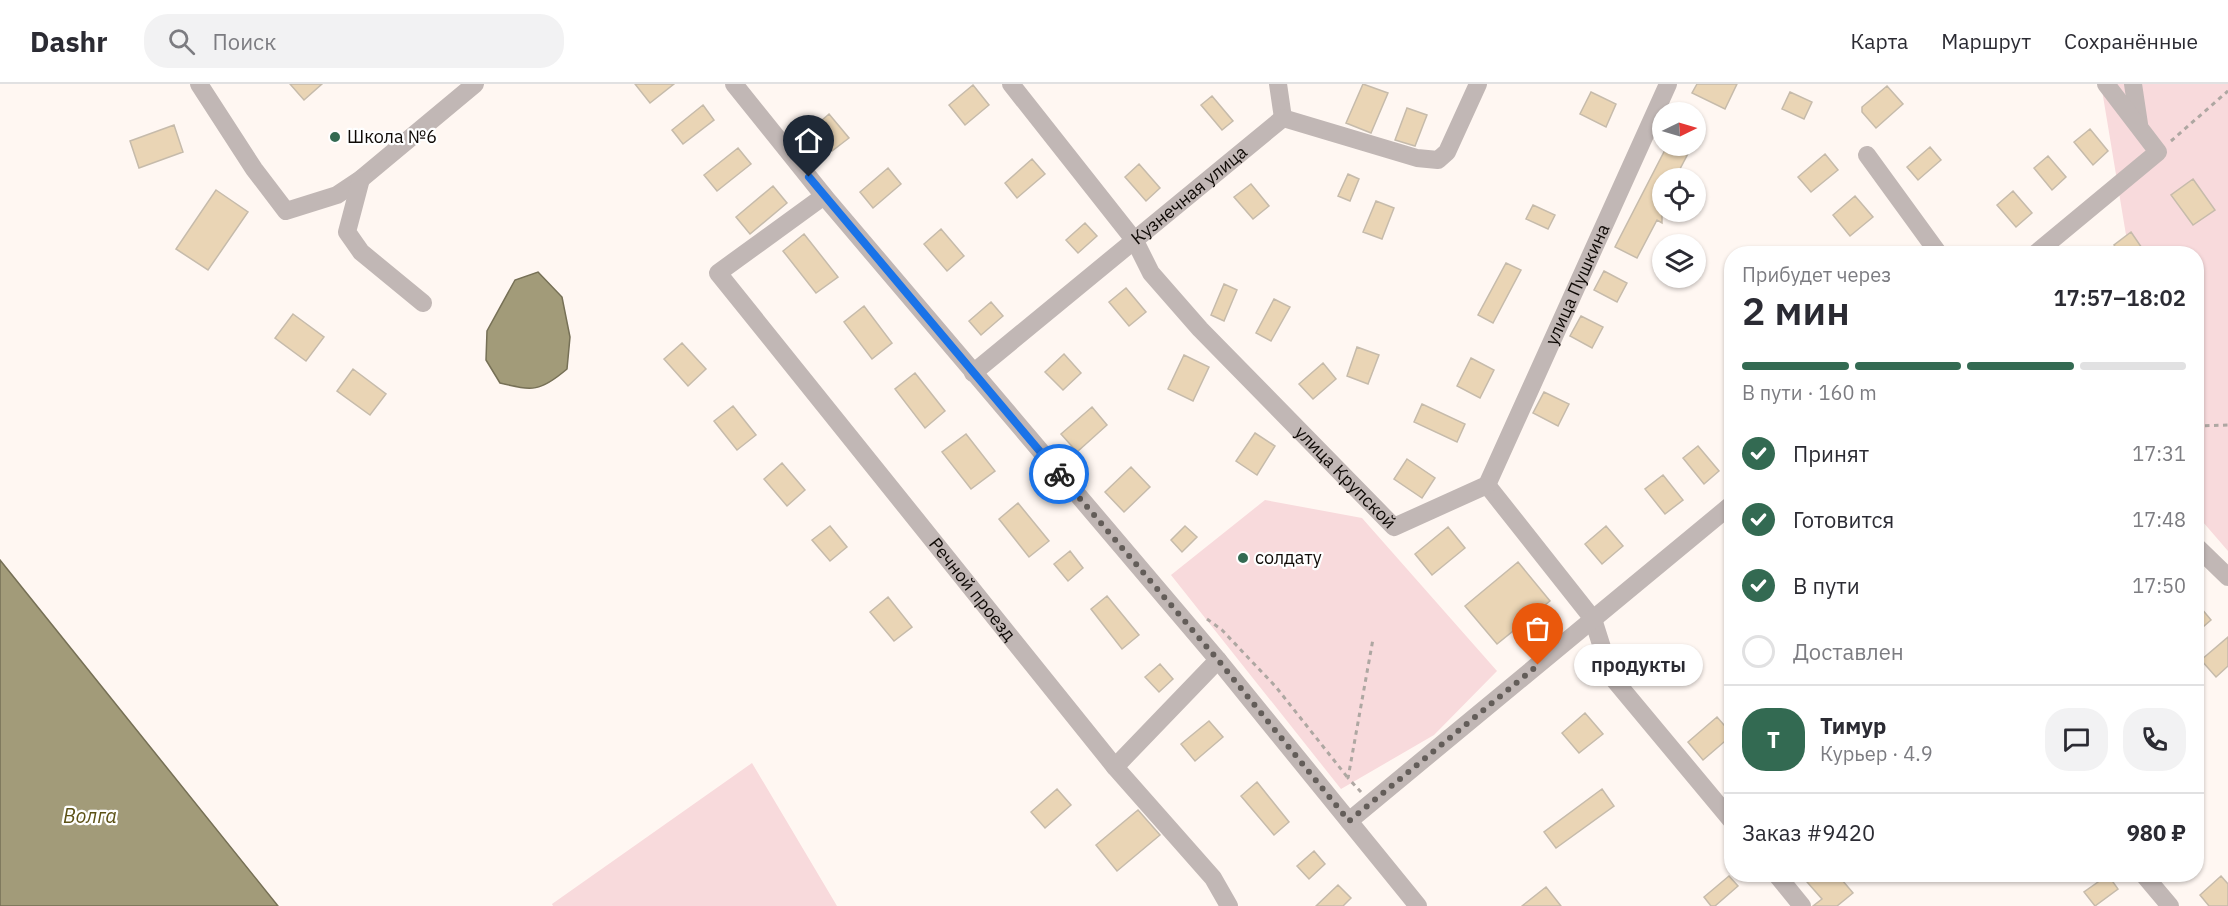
<!DOCTYPE html>
<html lang="ru">
<head>
<meta charset="utf-8">
<style>
  :root { --surface:#fff; --page:#f2f2f3; --text:#2b2b33; --muted:#7c7c81; --line:#e1e1e2; --accent:#336a52 }
  body { margin:0; font-family:"IBM Plex Sans",sans-serif; background:var(--page); color:var(--text); height:100vh; display:flex; flex-direction:column; font-size:22px; white-space:nowrap }
  * { box-sizing:border-box; margin:0 }
  p { font-size:20px; color:var(--muted) }
  .icon { flex:none; width:33px; height:33px; fill:none; stroke:currentColor; stroke-width:2; stroke-linecap:round; stroke-linejoin:round }
  .map { position:relative; flex:1; overflow:hidden }
  .details { position:absolute; left:1724px; top:162px; width:480px; height:636px; display:flex; flex-direction:column; background:var(--surface); border-radius:24px; box-shadow:0 2px 4px #0004 }
  .details>* { flex:none }
  .needle { width:39px; rotate:85deg }
  .buttons { position:absolute; left:1652px; top:18px; display:grid; gap:12px }
  .buttons a { display:grid; place-items:center; width:54px; height:54px; border-radius:50%; background:var(--surface); box-shadow:0 2px 4px #0004; font-size:30px }
  .pin { position:absolute; display:grid; place-items:center; width:51px; height:51px; color:#fff; margin:-62px -26px; border-radius:50% 50% 50% 0; rotate:-45deg; box-shadow:0 0 6px #0007 }
  .pin .icon { rotate:45deg }
  .courier { position:absolute; display:grid; place-items:center; width:60px; height:60px; margin:-30px; border:4px solid #1a73e8; border-radius:50%; background:#fff; color:#222; box-shadow:0 2px 8px #0007 }
  .bubble { position:absolute; height:42px; border-radius:21px; background:var(--surface); box-shadow:0 2px 4px #0004; font-size:20px; font-weight:600; line-height:42px; text-align:center }
  .head em { font-style:normal; font-weight:600 }
  .head div { display:flex; flex-direction:column-reverse }
  .head { display:flex; align-items:center; justify-content:space-between; height:102px; padding:0 18px }
  h1 { font-size:39px; font-weight:600; line-height:45px }
  .bar { display:grid; grid-template-columns:repeat(4,1fr); gap:9px 6px; align-content:center; height:72px; padding:0 18px }
  .bar i { height:8px; border-radius:4px; background:var(--line) }
  .bar .active { background:var(--accent) }
  .bar p { grid-column:span 4 }
  .line { display:flex; align-items:center; gap:15px; padding:0 18px; border-top:2px solid var(--line) }
  .line div { flex:1 }
  .round { display:grid; place-items:center; flex:none; width:63px; height:63px; border-radius:24px; background:var(--page) }
  ol { padding:0 18px; list-style:none }
  li { display:flex; align-items:center; gap:18px; height:66px }
  li p { margin-inline-start:auto }
  li .icon { padding:6px; border-radius:50%; background:var(--accent); color:#fff; stroke-width:4 }
  li:last-child { color:var(--muted) }
  li i { width:33px; height:33px; border:3px solid var(--line); border-radius:50% }
  header { display:flex; align-items:center; gap:36px; box-sizing:border-box; height:84px; padding:0 30px; background:var(--surface); border-bottom:2px solid var(--line) }
  header strong { font-size:28px }
  nav { display:flex; gap:33px; margin-inline-start:auto; font-size:21px }
  .search { width:420px; height:54px; background:var(--page); display:flex; align-items:center; gap:15px; box-sizing:border-box; padding:0 21px; border-radius:24px; color:var(--muted); font-size:22px }
  .map>svg:first-child { display:block }
</style>
</head>
<body>
<header>
<strong>Dashr</strong>
<div class="search"><svg class="icon" aria-label="search" viewBox="0 0 24 24"><circle cx="10" cy="10" r="6"/><path d="M15 15l6 6"/></svg>Поиск</div>
<nav><a>Карта</a><a>Маршрут</a><a>Сохранённые</a></nav>
</header>
<div class="map">
<svg width="2228" height="822" viewBox="0 0 2228 822">
  <rect width="100%" height="100%" fill="#fff7f2"/>
  <path fill="#f8dadc" d="M2101 0H2228V467L2196 430V170L2129 169Z
    M1265 416 1362 434 1497 587 1434 651 1341 705 1171 491Z
    M752 679 837 822H553L552 820Z"/>
  <path fill="#a29b79" stroke="#767056" stroke-width="1.5" d="M538 188 562 213 570 253 567 285C540 308 533 307 500 299L486 276 487 247 515 196Z
    M0 476 278 822H0Z"/>
  <path fill="#ead5b5" stroke="#c6bbab" stroke-width="1.5" d="M290 0H322L304 16Z
    M635 0H674L650 19Z
    M1363 0 1388 9 1371 49 1346 39Z
    M1697 0H1737L1725 25 1692 9Z
    M973 1 989 21 965 41 949 21Z
    M1887 2 1903 20 1876 44 1862 28V23Z
    M1591 8 1616 20 1606 43 1580 30Z
    M1790 8 1812 18 1804 35 1782 25Z
    M1212 12 1233 37 1222 46 1201 21Z
    M703 21 714 36 683 60 672 46Z
    M1407 24 1427 31 1415 62 1395 56Z
    M829 30 849 54 832 67 813 44Z
    M174 41 183 68 139 84 130 57Z
    M2090 45 2108 67 2093 81 2074 58Z
    M1667 62H1692L1680 85 1698 94H1662V139L1657 136 1637 174 1615 163Z
    M1930 63 1941 76 1918 96 1907 83Z
    M738 64 751 80 717 107 704 91Z
    M1825 70 1838 86 1811 108 1798 93Z
    M2048 72 2066 93 2052 106 2034 84Z
    M1032 75 1045 90 1017 114 1005 99Z
    M1139 80 1160 104 1146 117 1125 93Z
    M888 84 901 100 873 124 860 108Z
    M1348 90 1359 95 1350 117 1338 112Z
    M2193 95 2215 126 2193 141 2171 111Z
    M1251 100 1269 122 1253 135 1234 113Z
    M773 102 787 119 750 150 736 133Z
    M216 106 248 128 208 186 176 165Z
    M2013 107 2032 129 2016 143 1997 121Z
    M1855 112 1873 133 1850 152 1833 131Z
    M1376 117 1394 124 1382 155 1363 148Z
    M1533 121 1555 131 1548 145 1526 135Z
    M1085 139 1097 152 1078 169 1066 156Z
    M941 145 964 172 947 187 924 160Z
    M2131 148 2146 170H2120L2114 161Z
    M804 150 838 193 816 209 783 167Z
    M1506 179 1521 186 1493 239 1478 231Z
    M1604 187 1627 199 1617 218 1594 206Z
    M1224 200 1237 206 1224 237 1211 231Z
    M1126 204 1146 228 1129 242 1109 218Z
    M1274 215 1290 223 1271 257 1256 249Z
    M991 218 1003 232 981 251 969 237Z
    M864 222 892 259 872 275 844 238Z
    M293 230 324 253 306 277 275 254Z
    M1581 232 1603 243 1592 264 1570 252Z
    M682 259 706 285 688 302 664 275Z
    M1357 263 1379 271 1368 300 1347 292Z
    M1064 270 1081 289 1063 306 1045 288Z
    M1184 271 1209 283 1193 317 1168 305Z
    M1471 274 1494 286 1480 314 1457 302Z
    M1323 279 1336 295 1313 315 1299 300Z
    M353 285 386 310 370 331 337 307Z
    M915 289 945 327 925 344 895 305Z
    M1544 308 1569 320 1558 342 1533 329Z
    M1422 320 1465 340 1457 358 1414 338Z
    M733 322 756 351 737 366 714 337Z
    M1092 323 1107 341 1077 368 1061 350Z
    M1255 349 1275 362 1257 391 1236 377Z
    M966 350 995 387 971 405 942 368Z
    M1698 362 1719 387 1704 400 1683 374Z
    M1407 375 1435 394 1422 414 1394 395Z
    M782 379 805 406 787 422 764 395Z
    M1131 383 1150 403 1124 428 1105 408Z
    M1663 391 1683 416 1665 430 1645 405Z
    M1018 419 1049 457 1029 473 999 435Z
    M830 442 847 463 830 477 812 456Z
    M1185 442 1197 453 1182 468 1171 456Z
    M1606 442 1623 462 1602 480 1585 460Z
    M1448 443 1465 464 1432 491 1415 470Z
    M1070 467 1083 484 1068 497 1054 480Z
    M1518 478 1550 517 1497 560 1465 522Z
    M1107 512 1139 551 1122 565 1091 525Z
    M888 513 912 543 894 557 870 528Z
    M2196 518 2211 536 2196 549Z
    M2228 553V582L2216 593 2201 576Z
    M1160 580 1173 595 1159 608 1145 593Z
    M1585 629 1603 650 1579 669 1562 649Z
    M1717 633 1731 649V652L1703 676 1688 658Z
    M1209 637 1223 653 1195 677 1181 660Z
    M1257 698 1289 738 1274 751 1241 712Z
    M1057 705 1071 721 1045 744 1031 728Z
    M1602 705 1614 722 1556 764 1544 748Z
    M1138 726 1160 751 1117 787 1096 761Z
    M1314 767 1325 780 1309 795 1297 782Z
    M1800 790H1837L1853 809 1837 822H1813L1822 815Z
    M2108 791 2118 805 2095 822 2084 808Z
    M1729 792 1738 802 1715 822H1711L1704 813Z
    M2221 792 2228 800V822H2209L2200 811Z
    M1338 801 1351 814 1343 822H1316Z
    M1546 803 1561 822H1522Z"/>
  <g fill="none" stroke-linecap="round" stroke-linejoin="round">
    <path stroke="#aea7a2" stroke-width="3" stroke-dasharray="4.5 4.5" stroke-linecap="butt" d="M2171 57 2228 7
      M2196 342 2228 341
      M1207 535 1222 546 1276 603 1348 694
      M1361 708 1348 694 1373 555"/>
    <g stroke="#c1b7b5" stroke-width="18">
      <path d="M199 0 254 85 286 127 337 111 361 95 475 0"/>
      <path d="M734 0 824 112 1218 576 1418 822"/>
      <path id="s1" d="M1011 0 1135 157 1151 189 1200 245 1394 443 1487 401 1593 535 1611 592 1731 736"/>
      <path d="M1278 0 1283 34"/>
      <path d="M2133 0 2139 40"/>
      <path d="M1867 71 1939 170"/>
      <path d="M361 95 347 148 361 168 423 219"/>
      <path id="s2" d="M824 112 718 189 1115 683 1213 794 1229 822"/>
      <path d="M2035 170 2158 68 2106 0"/>
      <path id="s3" d="M973 289 1283 34 1417 74 1438 76 1447 68 1478 0"/>
      <path id="s4" d="M1487 401 1668 0"/>
      <path d="M2196 462 2228 493"/>
      <path d="M1115 683 1218 576"/>
      <path d="M1349 737 1731 421"/>
      <path d="M1776 790 1802 822"/>
      <path d="M2143 790 2170 822"/>
    </g>
  </g>
  <g fill="none" stroke-linecap="round" stroke-linejoin="round">
    <path stroke="#635d59" stroke-width="6" stroke-dasharray="0 10.8" d="M1059 390 1218 576 1349 737 1538 581"/>
    <path stroke="#1a73e8" stroke-width="8" d="M809 93 1059 390"/>
  </g>
  <g fill="#336a52" stroke="#fff" stroke-width="2">
    <circle cx="335" cy="53" r="6"/>
    <circle cx="1243" cy="474" r="6"/>
  </g>
  <g text-anchor="middle" stroke-width="4.5" stroke-linejoin="round" paint-order="stroke">
    <g font-size="18" fill="#0f0a06" stroke="#fff" text-anchor="start">
      <text x="347" y="59">Школа №6</text>
      <text x="1255" y="480">солдату</text>
    </g>
    <g font-size="18" fill="#0f0a06" stroke="#fff">
      <text dy="6" stroke="none"><textPath href="#s3" startOffset="280">Кузнечная улица</textPath></text>
      <text dy="6" stroke="none"><textPath href="#s4" startOffset="220">улица Пушкина</textPath></text>
      <text dy="6" stroke="none"><textPath href="#s1" startOffset="518">улица Крупской</textPath></text>
      <text dy="6" stroke="none"><textPath href="#s2" startOffset="537">Речной проезд</textPath></text>
    </g>
    <g font-size="20" font-style="italic" fill="#5c5115" stroke="#fff">
      <text x="90" y="739">Волга</text>
    </g>
  </g>
</svg>
<div class="buttons">
<a><svg class="needle" viewBox="-14 -14 28 28"><path d="M0-13l5 13h-10z" fill="#e53935"/><path d="M0 13l5-13h-10z" fill="#7c7c81"/></svg></a>
<a><svg class="icon" aria-label="locate" viewBox="0 0 24 24"><circle cx="12" cy="12" r="6"/><path d="M12 2v4M12 18v4M2 12h4M18 12h4"/></svg></a>
<a><svg class="icon" aria-label="layers" viewBox="0 0 24 24"><path d="M12 4l9 5-9 5-9-5zM3 14l9 5 9-5"/></svg></a>
</div>
<div class="pin" style="left:1538px;top:581px;background:#ea580c"><svg class="icon" aria-label="bag" viewBox="0 0 24 24"><path d="M5 8h14l-1 12H6zM9 8a3 3 0 0 1 6 0"/></svg></div>
<div class="pin" style="left:809px;top:93px;background:#1f2937"><svg class="icon" aria-label="home" viewBox="0 0 24 24"><path d="M3 11l9-7 9 7M6 9v11h12V9"/></svg></div>
<div class="courier" style="left:1059px;top:390px"><svg class="icon" aria-label="bike" viewBox="0 0 24 24"><circle cx="6" cy="16" r="4"/><circle cx="18" cy="16" r="4"/><path d="M6 16l4-8h5l3 8M10 8l3 8H6M13 5h3"/></svg></div>
<div class="bubble" style="left:1574px;top:560px;width:129px">продукты</div>
<section class="details">
<div class="head"><div><h1>2 мин</h1><p>Прибудет через</p></div><em>17:57–18:02</em></div>
<div class="bar"><i class="active"></i><i class="active"></i><i class="active"></i><i></i><p>В пути · 160 m</p></div>
<ol>
<li><svg class="icon" aria-label="check" viewBox="0 0 24 24"><path d="M5 12l5 5 9-10"/></svg>Принят<p>17:31</p></li>
<li><svg class="icon" aria-label="check" viewBox="0 0 24 24"><path d="M5 12l5 5 9-10"/></svg>Готовится<p>17:48</p></li>
<li><svg class="icon" aria-label="check" viewBox="0 0 24 24"><path d="M5 12l5 5 9-10"/></svg>В пути<p>17:50</p></li>
<li><i></i>Доставлен</li>
</ol>
<div class="line" style="height:108px"><b class="round" style="background:var(--accent);color:#fff">Т</b><div><b>Тимур</b><p>Курьер · 4.9</p></div><a class="round"><svg class="icon" aria-label="chat" viewBox="0 0 24 24"><path d="M4 5h16v11H9l-5 4z"/></svg></a><a class="round"><svg class="icon" aria-label="phone" viewBox="0 0 24 24"><path d="M5 4h4l2 5-3 2q2 4 5 5l2-3 5 2v4C11 20 4 13 5 4z"/></svg></a></div>
<div class="line" style="height:78px"><div>Заказ #9420</div><b>980 ₽</b></div>
</section>
</div>
</body>
</html>
